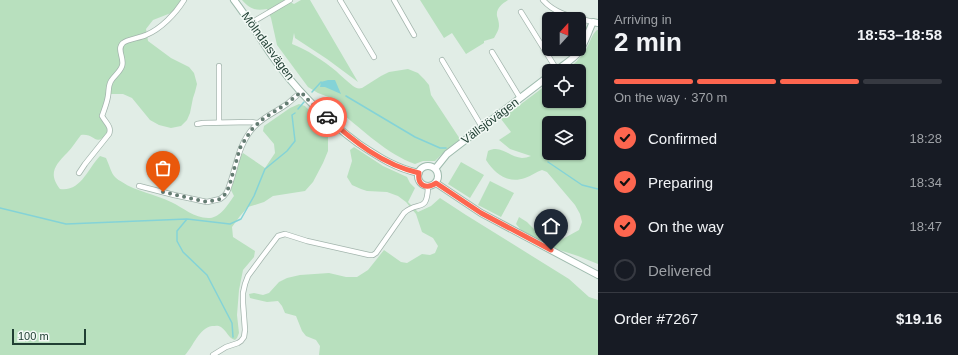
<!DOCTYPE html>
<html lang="en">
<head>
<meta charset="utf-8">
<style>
  :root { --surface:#171b24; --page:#20242c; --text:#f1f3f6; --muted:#9ea1a6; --line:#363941; --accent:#fd664f }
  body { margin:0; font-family:Helvetica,sans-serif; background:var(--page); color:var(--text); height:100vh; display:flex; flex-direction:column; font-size:15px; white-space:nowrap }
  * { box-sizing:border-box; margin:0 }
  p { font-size:13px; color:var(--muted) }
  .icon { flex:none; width:22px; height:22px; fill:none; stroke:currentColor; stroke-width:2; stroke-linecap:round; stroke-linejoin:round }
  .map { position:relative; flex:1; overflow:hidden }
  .side { display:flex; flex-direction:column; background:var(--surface); width:360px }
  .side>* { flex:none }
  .needle { width:26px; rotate:21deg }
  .fabs { position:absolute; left:542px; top:12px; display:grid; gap:8px }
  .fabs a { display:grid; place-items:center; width:44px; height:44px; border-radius:6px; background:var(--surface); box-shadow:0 1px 3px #0004; font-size:20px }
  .scale { position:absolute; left:12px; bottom:10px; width:74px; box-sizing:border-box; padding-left:4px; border:2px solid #203f33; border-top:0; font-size:11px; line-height:14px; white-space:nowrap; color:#203f33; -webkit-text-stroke:3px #f2f9f5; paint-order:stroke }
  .pin { position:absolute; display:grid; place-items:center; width:34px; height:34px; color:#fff; margin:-41px -17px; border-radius:50% 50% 50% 0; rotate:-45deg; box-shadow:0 0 4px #0007 }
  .pin .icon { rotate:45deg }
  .courier { position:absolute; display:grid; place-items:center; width:40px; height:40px; margin:-20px; border:3px solid #fd664f; border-radius:50%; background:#fff; color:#222; box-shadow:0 1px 5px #0007 }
  .headline em { font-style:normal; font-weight:800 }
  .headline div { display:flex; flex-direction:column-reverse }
  .headline { display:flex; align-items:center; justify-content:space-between; height:68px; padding:0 16px }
  h1 { font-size:26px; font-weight:800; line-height:30px }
  .bar { display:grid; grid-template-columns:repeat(4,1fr); gap:6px 4px; align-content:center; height:48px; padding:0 16px }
  .bar i { height:5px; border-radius:3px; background:var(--line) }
  .bar .selected { background:var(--accent) }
  .bar p { grid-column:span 4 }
  .line { display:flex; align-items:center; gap:10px; padding:0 16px; border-top:1px solid var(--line) }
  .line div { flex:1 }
  ol { padding:0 16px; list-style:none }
  li { display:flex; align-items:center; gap:12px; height:44px }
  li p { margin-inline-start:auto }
  li .icon { padding:4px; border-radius:50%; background:var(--accent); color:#111; stroke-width:4 }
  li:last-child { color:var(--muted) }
  li i { width:22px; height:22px; border:2px solid var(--line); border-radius:50% }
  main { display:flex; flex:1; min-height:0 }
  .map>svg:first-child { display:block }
</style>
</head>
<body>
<main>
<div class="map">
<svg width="598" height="355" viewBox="0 0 598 355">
  <rect width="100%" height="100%" fill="#e1ede6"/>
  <path fill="#b8e0be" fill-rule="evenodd" d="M0 0H184L179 6 171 13 153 20 146 29 148 41 171 58 189 67 194 73 197 84 195 92 193 98 190 113 187 120 181 126 171 128 159 125 150 120 132 98 123 94H108L104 117 108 126V133C94 148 96 133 81 135 76 141 72 148 67 153 55 165 48 174 60 189 81 192 88 168 100 156L106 158C109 164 111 173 115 177 117 179 120 181 122 182 137 192 155 194 171 202 184 208 195 219 210 218 221 217 228 204 234 196L231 190 241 156 243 153 265 168 275 153 274 144 263 131 264 126 290 108 299 104 305 106 328 130V151L323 163 313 182 305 191 273 196 264 202 248 207 240 216 232 227 233 237 255 251 254 257 243 270 239 290 237 315 239 333 237 338 235 340C228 338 227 331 221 327 218 325 215 326 212 326 199 328 193 347 185 355H0Z
    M242 0H286L294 4 301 0H310L358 82 327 59 295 38 294 33 292 44C306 49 324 61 336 71 341 76 347 81 353 86 356 88 358 89 362 88L381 76 389 72 408 69 418 73 424 79 429 85 431 95 460 139 445 151 435 161H423L415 164C387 154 363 130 340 112L336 104 331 98 318 93 308 87 277 45 271 18 267 9C255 11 250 9 242 0Z
    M420 0H508C502 4 496 8 497 16 498 19 499 22 499 26 499 30 496 34 494 38L484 41V43L466 54 452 33 444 38Z
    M579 23 584 24 587 27 584 37 579 38Z
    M597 30H598V264L578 256 550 247 525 235 516 224 519 217 527 222 540 235 553 241H559L579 230 582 222 580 214 575 205 547 172 542 170C536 172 531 176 525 178 508 184 495 174 486 160L488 151C501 144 509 157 522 158 525 158 528 157 531 156L510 149 499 140 511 132 501 119 549 83V101H579V71H566C573 65 581 58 586 49 590 43 591 35 597 30ZM549 123H579V153H549Z
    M354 147 383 166 407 177 410 183 415 188 408 202 418 212 431 206 440 198 466 215 569 279 589 297 598 300V355H319L320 346 316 340 306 336 302 331 296 316 285 313 282 306 278 301 267 302 250 298 249 294 254 293 263 295 269 293 279 282 287 278 300 275 329 273 346 277H357L368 270 384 250 401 262 407 263 422 254 430 255 435 253 438 246 433 238 422 232 416 214 406 202 398 196 387 192 367 191 361 189 352 185 347 177 352 161 350 150Z
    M461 162 484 175 470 198 448 184Z
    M490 181 514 193 501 217 478 205Z"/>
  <path fill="#84d3d7" d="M328 80H335L341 94 325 87H320L321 82Z"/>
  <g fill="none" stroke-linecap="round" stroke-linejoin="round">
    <path stroke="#84d3d7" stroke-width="1.5" d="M312 92 321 82 322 83
      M346 96 415 137 440 148H446
      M298 109 304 102
      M548 162 582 185 598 189
      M0 208 66 224 187 219 230 224 241 219 254 196 265 169 287 151 295 141 292 115 295 113
      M187 219 177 231V241L183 252 207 275 232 323 233 337"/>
    <defs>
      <path id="street" d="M340 0 374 57
        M394 0 414 35
        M543 0C556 15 575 17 593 22
        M521 12 557 70
        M251 23 290 0
        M492 52 520 98
        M442 60 482 127
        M219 66V123
        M197 124 203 123 251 122 257 123
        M79 173 85 164 109 134C112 127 106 123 102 116 104 110 107 103 108 96 109 91 108 86 111 81 114 76 120 72 122 66 125 59 116 49 123 43 127 39 140 38 146 35 161 29 176 13 184 0
        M139 186 174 195 207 202 220 199 224 196 227 192C236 171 237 145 254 127 263 117 276 112 287 104 292 100 296 96 301 92
        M213 355 226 347 238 343 241 341 244 337 245 330 243 303V293L245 284 248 276 262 257 278 236 285 234 307 241 369 255H373L376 253 404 213C418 200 427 214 428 187"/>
      <path id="secondary" d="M234 0C247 17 258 35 270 53 294 88 325 119 359 144 379 157 395 168 419 173
        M556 71C563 65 572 60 578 53 585 44 588 32 593 22L598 23
        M418 176a10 10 0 1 1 20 0a10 10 0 1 1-20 0Z
        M435 169 447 154 549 76
        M436 183 481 213 598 275"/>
    </defs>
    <use href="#street" stroke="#a3b5ad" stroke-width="6"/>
    <use href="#secondary" stroke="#9ebaad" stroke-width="8"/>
    <use href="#street" stroke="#fff" stroke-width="4.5"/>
    <use href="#secondary" stroke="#fff" stroke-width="6"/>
  </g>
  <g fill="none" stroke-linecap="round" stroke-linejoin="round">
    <path stroke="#647c72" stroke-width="4" stroke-dasharray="0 7.2" d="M163 192 207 202 220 199 224 196 229 187 240 148 246 138 253 128 263 119 286 104 301 92 310 102 327 117"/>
    <path stroke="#fd664f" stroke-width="5" d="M327 117C353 141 383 165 419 173 417 185 426 190 436 183L481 213 551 250"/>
  </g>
  <g text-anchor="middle" stroke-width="3" stroke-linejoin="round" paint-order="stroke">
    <g font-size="12" fill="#203f33" stroke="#f2f9f5">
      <text transform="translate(268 46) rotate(54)" y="4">Mölndalsvägen</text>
      <text transform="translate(490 121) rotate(-37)" y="4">Vällsjövägen</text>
    </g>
  </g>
</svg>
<div class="fabs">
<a><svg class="needle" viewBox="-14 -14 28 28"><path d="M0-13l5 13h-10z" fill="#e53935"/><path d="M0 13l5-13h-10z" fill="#9ea1a6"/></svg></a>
<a><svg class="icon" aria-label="locate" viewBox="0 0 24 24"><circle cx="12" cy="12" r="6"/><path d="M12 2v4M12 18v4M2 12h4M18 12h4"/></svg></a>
<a><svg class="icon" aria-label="layers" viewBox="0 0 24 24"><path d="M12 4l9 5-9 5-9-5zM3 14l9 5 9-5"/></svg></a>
</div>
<div class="scale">100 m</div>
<div class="pin" style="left:163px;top:192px;background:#ea580c"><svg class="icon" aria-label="bag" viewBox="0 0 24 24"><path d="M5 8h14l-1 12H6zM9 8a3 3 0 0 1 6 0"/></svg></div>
<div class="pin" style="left:551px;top:250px;background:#1f2937"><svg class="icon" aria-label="home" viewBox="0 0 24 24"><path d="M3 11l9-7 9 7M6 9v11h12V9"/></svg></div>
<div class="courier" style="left:327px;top:117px"><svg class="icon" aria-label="car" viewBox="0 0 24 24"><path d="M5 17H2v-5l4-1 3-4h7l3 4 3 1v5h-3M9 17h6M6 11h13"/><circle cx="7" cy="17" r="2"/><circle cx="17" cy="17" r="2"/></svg></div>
</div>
<section class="side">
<div class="headline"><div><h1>2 min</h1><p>Arriving in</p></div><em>18:53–18:58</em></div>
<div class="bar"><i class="selected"></i><i class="selected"></i><i class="selected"></i><i></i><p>On the way · 370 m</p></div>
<ol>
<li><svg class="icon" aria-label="check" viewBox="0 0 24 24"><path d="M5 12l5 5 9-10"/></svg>Confirmed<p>18:28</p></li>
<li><svg class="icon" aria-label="check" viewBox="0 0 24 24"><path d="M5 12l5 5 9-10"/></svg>Preparing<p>18:34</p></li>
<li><svg class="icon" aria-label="check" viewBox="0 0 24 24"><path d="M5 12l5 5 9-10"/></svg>On the way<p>18:47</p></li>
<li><i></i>Delivered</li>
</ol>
<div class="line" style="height:52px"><div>Order #7267</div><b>$19.16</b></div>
</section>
</main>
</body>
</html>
